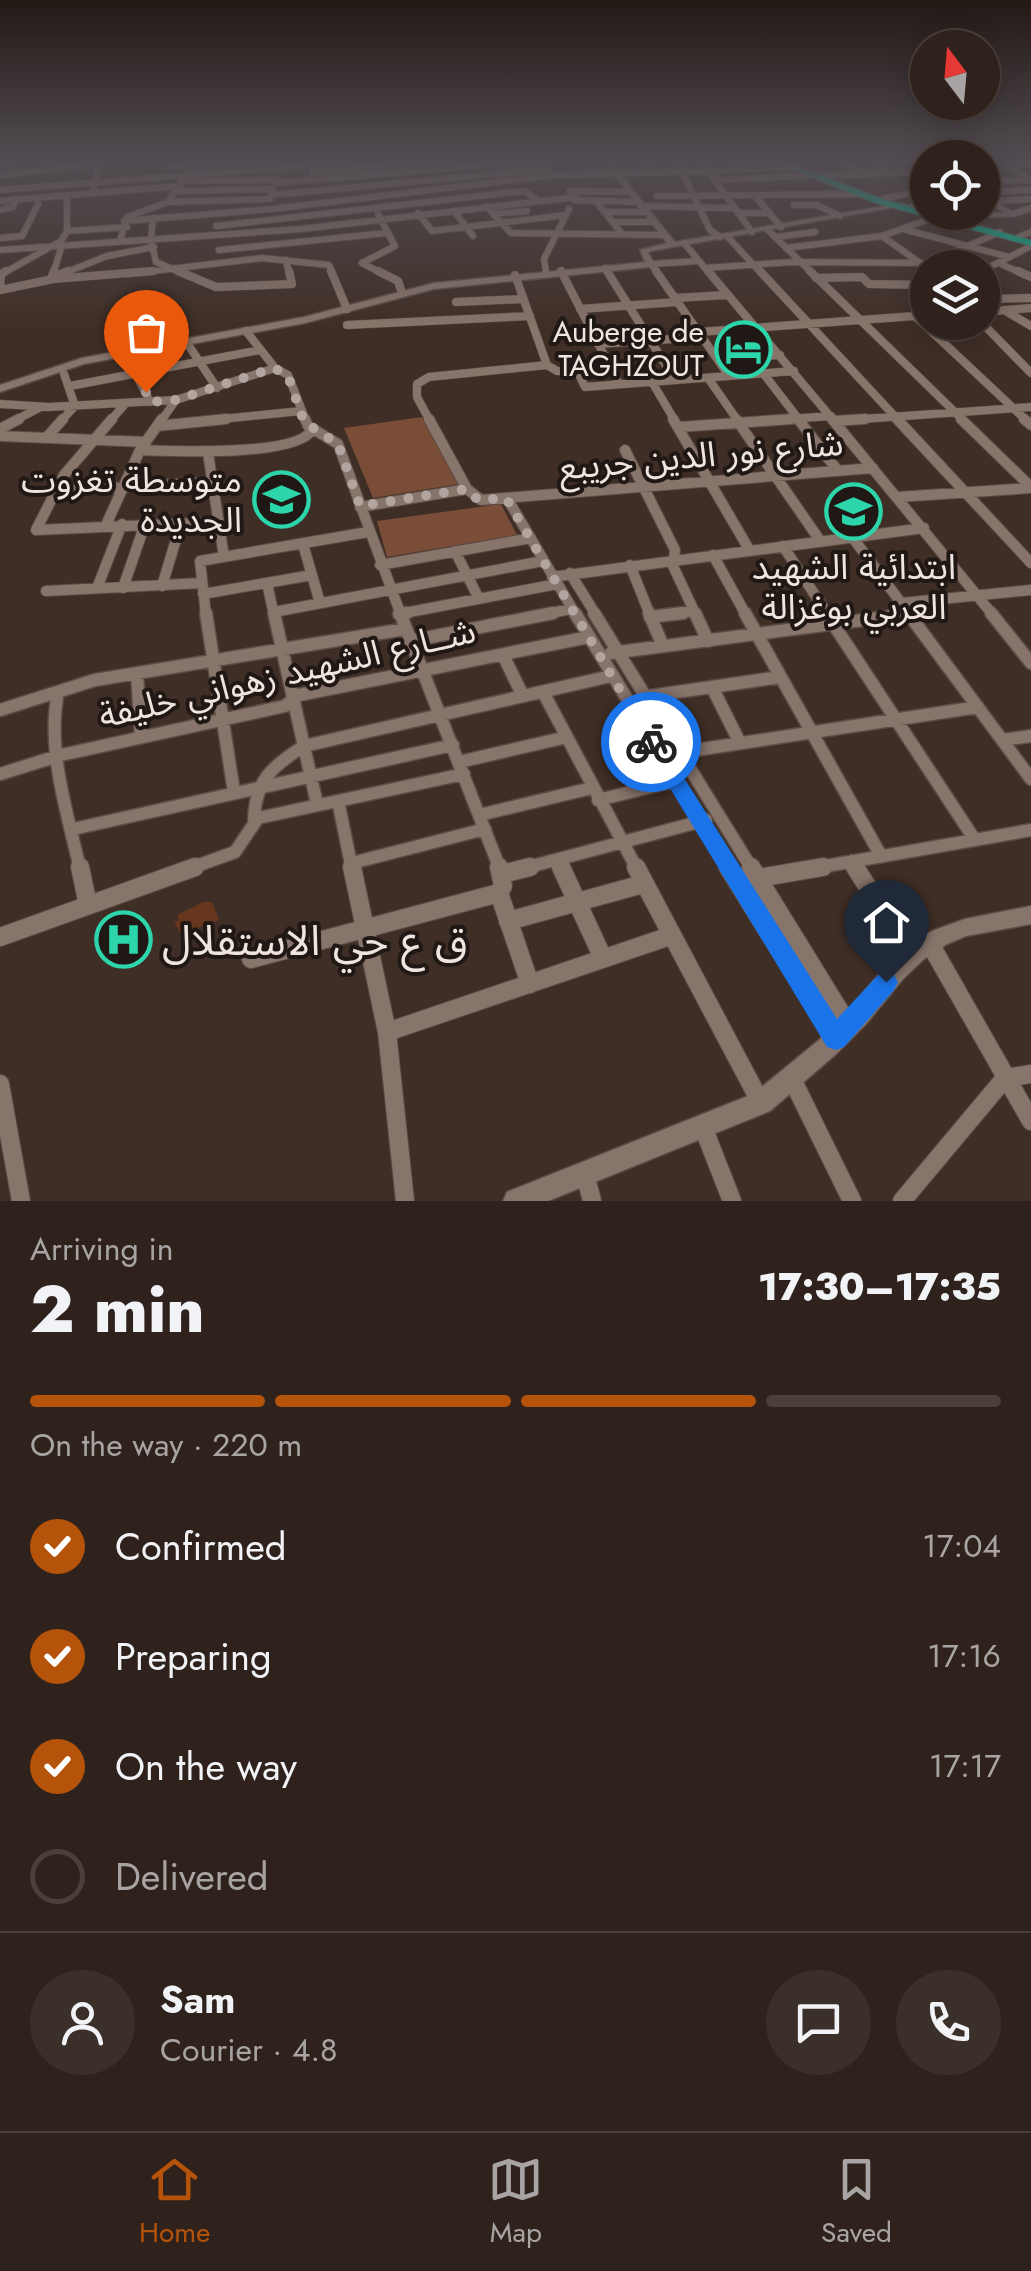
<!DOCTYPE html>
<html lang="en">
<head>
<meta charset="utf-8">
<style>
  :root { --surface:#2f221c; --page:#3b2f29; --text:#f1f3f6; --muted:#a7a4a3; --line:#4a3f3b; --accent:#b45309 }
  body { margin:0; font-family:Jost,"Noto Sans Arabic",sans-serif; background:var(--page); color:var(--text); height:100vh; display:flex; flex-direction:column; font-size:38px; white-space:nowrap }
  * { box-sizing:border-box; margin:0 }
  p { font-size:32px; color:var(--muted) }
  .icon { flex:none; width:55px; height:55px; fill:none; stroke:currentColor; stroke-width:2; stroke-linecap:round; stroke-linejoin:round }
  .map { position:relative; height:1201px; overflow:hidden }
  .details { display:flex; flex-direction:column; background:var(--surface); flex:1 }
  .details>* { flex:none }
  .needle { width:65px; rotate:344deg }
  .tools { position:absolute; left:910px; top:30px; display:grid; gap:20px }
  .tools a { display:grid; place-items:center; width:90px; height:90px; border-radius:50%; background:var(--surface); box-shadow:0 5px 25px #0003,0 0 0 2px var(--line); font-size:50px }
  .pin { position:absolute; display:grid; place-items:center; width:85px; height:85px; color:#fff; margin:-102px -42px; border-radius:50% 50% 50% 0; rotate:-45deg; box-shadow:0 0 10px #0007 }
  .pin .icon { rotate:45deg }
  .courier { position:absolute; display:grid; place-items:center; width:100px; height:100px; margin:-50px; border:8px solid #1a73e8; border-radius:50%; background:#fff; color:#222; box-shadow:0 2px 12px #0007 }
  .headline em { font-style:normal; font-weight:800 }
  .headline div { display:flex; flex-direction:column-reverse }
  .headline { display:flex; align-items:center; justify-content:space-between; height:170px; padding:0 30px }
  h1 { font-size:65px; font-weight:800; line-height:75px }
  .bar { display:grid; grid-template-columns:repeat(4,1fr); gap:15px 10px; align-content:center; height:120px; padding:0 30px }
  .bar i { height:12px; border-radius:8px; background:var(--line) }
  .bar .active { background:var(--accent) }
  .bar p { grid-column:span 4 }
  .line { display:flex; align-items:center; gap:25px; padding:0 30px; border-top:2px solid var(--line) }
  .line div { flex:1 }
  .round { display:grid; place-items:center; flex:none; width:105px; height:105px; border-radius:52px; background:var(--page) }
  ol { padding:0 30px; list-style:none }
  li { display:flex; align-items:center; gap:30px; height:110px }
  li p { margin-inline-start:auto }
  li .icon { padding:10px; border-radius:50%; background:var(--accent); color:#fff; stroke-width:4 }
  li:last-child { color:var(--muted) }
  li i { width:55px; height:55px; border:5px solid var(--line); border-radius:50% }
  .dock { display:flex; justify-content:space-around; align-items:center; height:140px; border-top:2px solid var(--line); background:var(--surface); font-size:28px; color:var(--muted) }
  .dock a { display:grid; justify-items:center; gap:5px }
  .dock .active { color:var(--accent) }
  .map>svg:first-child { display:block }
</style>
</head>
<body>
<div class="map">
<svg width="1031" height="1201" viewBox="0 0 1031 1201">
  <rect width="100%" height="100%" fill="#3f2e26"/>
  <path fill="#7a4d38" d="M422 417 459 484 373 498 344 428Z
    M501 504 517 535 387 557 377 521Z"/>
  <path fill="#66361e" d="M203 902H212L219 920 181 934 174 922 179 920 177 915Z"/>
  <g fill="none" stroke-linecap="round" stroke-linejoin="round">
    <defs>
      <path id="street-far4" d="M698 160 708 171 795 167
        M834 160 861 171
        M870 160 888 172
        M998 160 1031 180
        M641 162 677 161 710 230 720 237
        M0 163 44 160
        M304 163 347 160
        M1003 163H1031
        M170 167 272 160
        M312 172 452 160
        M0 175 99 164
        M825 176 928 171
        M714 180 815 175
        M188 181 276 180
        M982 181 1031 180
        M275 183 548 160
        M0 190 305 166
        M176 191 273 189
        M570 191 630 192
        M982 192 1031 190
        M93 193 180 186
        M271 195 549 169
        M657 196 859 194
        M756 197 781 227
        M883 199 928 189
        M574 200 637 202
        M0 201 93 193 100 160
        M596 201 622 234
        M168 202 270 199
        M982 202 1031 199
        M794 205H817L840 216
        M641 206 733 208
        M487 207 511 233 665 235
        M911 207 928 206
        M0 210 13 207 15 199
        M454 211 473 236
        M604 212H645
        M418 213 432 231 566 215
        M738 213H769
        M378 214 395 246 362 263 383 274
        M493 214 527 211
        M1013 214 1031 208
        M153 218 151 240 156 262 184 274
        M124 221 272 209 556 175 708 171 752 232
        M613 222H654
        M216 226 524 191 539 201
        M767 229 813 274
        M903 229 1009 257
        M67 231 127 227
        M727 236 762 274
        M882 236 920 263
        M776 237 815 232
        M1019 237 1031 232
        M0 238 22 236 38 204
        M120 241 127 217 168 202 190 168
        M684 243 710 274
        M786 248 882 236 935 217
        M0 250 301 229 576 197
        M219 250 386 233
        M286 260 289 274
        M999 263 1023 274
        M651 264 658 274
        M651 264 698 261
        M605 268 608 274
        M705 268 793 262 929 263 1000 232
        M982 271 1031 246
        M546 272 544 259 569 209
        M2 274 61 241 67 231V196
        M53 274 62 245
        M62 274 107 256 154 247
        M127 274 262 258 329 265 333 274"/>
      <path id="street-far3" d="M178 271 216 287 292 284 289 271
        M331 271 347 309
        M378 271 398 281 402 293
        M561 271 619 384
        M607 271 675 380
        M656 271 729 376
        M708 271 834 421
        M760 271 899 421
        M810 271 964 421
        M1018 271 1031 277
        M515 275 547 365
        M53 277 68 271
        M816 278 862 277 869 284 928 285
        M51 279 54 271
        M0 288 1 274 6 271
        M0 290 53 279 153 271
        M674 298 727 295
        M982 299 1031 298
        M456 302 523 299
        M580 309 677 302
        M1004 310 1031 326
        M982 312 1031 308
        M915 316 1027 421
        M981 322 1031 373
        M347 325 530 316
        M246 331 275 368 288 375 306 421
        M699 332 928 315
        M598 344 703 337
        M189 346 217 388
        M128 358 150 402
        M718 358 780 355
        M763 373 800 421
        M708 378 738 421
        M652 382 675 421
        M70 386 260 350
        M0 404 49 407 176 400 275 368
        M14 421 39 408
        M61 421 75 406 64 374
        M110 421 126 403
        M161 421 176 400
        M202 421 301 411
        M430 421 417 397V384L429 377 547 365 557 371 578 372 585 387 794 371
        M758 421 831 416
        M834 421 1031 407"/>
      <path id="street-far2" d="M112 419 64 475 36 530 218 522
        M305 419 308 426 338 444 401 615
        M429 419 467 489
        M673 419 750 551
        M736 419 821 542
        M798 419 838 471
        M832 419 993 615
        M897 419 1031 563
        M961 419 1031 487
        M1024 419 1031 425
        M834 421 865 419
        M157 426 226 419
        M679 427 792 419
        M0 429 19 419
        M0 436 146 442
        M46 438 63 419
        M140 450C171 451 296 457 312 430
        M625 450 675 550 673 566 696 615
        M208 453 224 557
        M54 491 211 482
        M898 497 1031 488
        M507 498 576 615
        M360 507 467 489 481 500 873 468
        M106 525 140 450 162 419
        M853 538 910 615
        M303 544 320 603
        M783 546 828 615
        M455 551 479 599
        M713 555 746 615
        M380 565 531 538
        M630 565 650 615
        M570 573 596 615
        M552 577 924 528
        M267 583 274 615
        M162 586 181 523
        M97 588 122 524
        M123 588 145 524
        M46 591 202 583
        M203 594 312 575
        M902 603 1031 590
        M274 612 543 561
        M399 614 557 584
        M206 615 200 561 368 532
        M541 615 571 609
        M665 615 694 611
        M901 615 909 614"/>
      <path id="street-far1" d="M206 613 234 792
        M274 613 317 804
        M400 613 500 869
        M575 613 730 869
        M594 613 752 869
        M649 613 663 646
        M695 613 708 641
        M745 613 881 856
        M826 613 975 840
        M908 613 1031 779
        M991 613 1031 663
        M399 614 407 613
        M650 617 683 613
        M410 641 553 613
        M611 653 909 614
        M503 655 523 696
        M137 673 141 737
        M712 687 740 743
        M543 692 637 869
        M58 693C46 749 68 815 80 869
        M643 697 780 677
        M0 710 95 680 405 629
        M1002 740 1031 736
        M670 754 978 707
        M459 762 567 737
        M0 774 61 755 285 706 299 695 589 637
        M598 800 675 781
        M338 801 352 869
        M479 815 592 788
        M254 820C255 781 272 766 304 746L611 676
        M73 829 453 745
        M558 860 562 869
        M852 861 857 869
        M352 863 485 829
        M188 869 235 852 258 818 464 774
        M521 869 706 820
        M809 869 1031 830"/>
      <path id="street" d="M80 867 88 905
        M352 867 387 1032 405 1201
        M499 867 503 886 499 893 530 984
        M561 867 602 956
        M636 867 761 1103
        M728 867 835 1038
        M751 867 849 1026
        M855 867 911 955
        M502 874 530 867
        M752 879 823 867
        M508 921 643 884
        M0 937 195 867
        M929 942 1031 1121
        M251 959 499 893
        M387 1032 670 936
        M793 1081 852 1201
        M0 1084 21 1201
        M703 1127 732 1201
        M585 1174 592 1201
        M902 1201 1005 1078 1031 1074"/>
      <path id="secondary" d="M603 160H609L675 242 902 203 906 205 651 251 648 253 655 264 651 267 434 289 305 323 84 364 0 392V385L82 358 304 317 434 283 645 262 640 250 667 243Z
        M924 160H928V162L925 161Z
        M982 194 1017 214 1013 216 947 220V216H950L1004 212 982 199Z
        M1031 906V924L966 936 947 944 924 959 903 979 866 1024 835 1055 770 1111 548 1201H503L507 1192 753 1094 819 1040 850 1009 887 965 908 946 932 931 965 919Z"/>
      <path id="highway" d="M769 160H781L883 199 1031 240V246L875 203Z"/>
    </defs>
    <use href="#street-far4" stroke="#5a4c45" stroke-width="8"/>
    <use href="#street-far3" stroke="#5a4c45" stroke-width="9"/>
    <use href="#street-far2" stroke="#5a4c45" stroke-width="12"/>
    <use href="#street-far1" stroke="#5a4c45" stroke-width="15"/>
    <use href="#street" stroke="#5a4c45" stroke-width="20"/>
    <use href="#secondary" stroke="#5a4c45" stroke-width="3"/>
    <use href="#highway" stroke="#5a4c45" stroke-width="2"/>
    <use href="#street-far4" stroke="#87746a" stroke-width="6"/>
    <use href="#street-far3" stroke="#87746a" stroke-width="8"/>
    <use href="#street-far2" stroke="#87746a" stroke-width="10"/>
    <use href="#street-far1" stroke="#87746a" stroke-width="12"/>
    <use href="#street" stroke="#87746a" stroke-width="18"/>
    <use href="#secondary" fill="#87746a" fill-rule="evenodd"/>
    <use href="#highway" fill="#07b48f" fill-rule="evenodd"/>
  </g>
  <linearGradient id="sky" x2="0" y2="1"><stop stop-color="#231915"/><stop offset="0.49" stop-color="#524c52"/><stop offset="1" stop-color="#524c52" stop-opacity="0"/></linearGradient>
  <rect width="1031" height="328" fill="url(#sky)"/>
  <path fill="#1a73e8" d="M651 735 658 737 837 1019 878 975 886 972 894 975 898 982 894 990 844 1047 836 1050 827 1047 642 742Z"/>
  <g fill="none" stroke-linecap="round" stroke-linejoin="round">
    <path stroke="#b2a49e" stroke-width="10" stroke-dasharray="0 18" d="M146 392 150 402 176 400 274 368 288 376 304 422 338 444 360 506 467 489 478 500 506 498 651 742"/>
  </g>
  <defs>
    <symbol id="hotel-ring" viewBox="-11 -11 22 22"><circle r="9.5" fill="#201815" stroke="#2dd5ab" stroke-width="1.5"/><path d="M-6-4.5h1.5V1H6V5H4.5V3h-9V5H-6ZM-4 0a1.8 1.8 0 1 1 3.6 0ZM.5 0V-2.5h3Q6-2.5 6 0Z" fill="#2dd5ab"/></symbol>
    <symbol id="school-ring" viewBox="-11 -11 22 22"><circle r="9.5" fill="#201815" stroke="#2dd5ab" stroke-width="1.5"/><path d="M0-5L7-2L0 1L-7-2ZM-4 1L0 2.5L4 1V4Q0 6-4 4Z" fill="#2dd5ab"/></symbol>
    <symbol id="hospital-ring" viewBox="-11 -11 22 22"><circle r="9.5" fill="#201815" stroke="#2dd5ab" stroke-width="1.5"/><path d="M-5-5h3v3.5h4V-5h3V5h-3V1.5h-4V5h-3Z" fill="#2dd5ab"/></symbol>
  </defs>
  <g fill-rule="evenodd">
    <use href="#hotel-ring" x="712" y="318" width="63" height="63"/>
    <use href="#school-ring" x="250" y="468" width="63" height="63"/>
    <use href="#school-ring" x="822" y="480" width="63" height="63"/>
    <use href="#hospital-ring" x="92" y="908" width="63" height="63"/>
  </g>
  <g text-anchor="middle" stroke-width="8" stroke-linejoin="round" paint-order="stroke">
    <g font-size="30" fill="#f0e4df" stroke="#201815" text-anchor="end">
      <text x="704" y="342">Auberge de<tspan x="704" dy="34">TAGHZOUT</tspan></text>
    </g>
    <g font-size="35" fill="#f0e4df" stroke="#201815">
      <text transform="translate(701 455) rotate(-5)" y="12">شارع نور الدين جريبع</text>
      <text transform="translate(287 673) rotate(-13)" y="12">شــارع الشهيد زهواني خليفة</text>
    </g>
    <g font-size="35" fill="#f0e4df" stroke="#201815" text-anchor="end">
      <text x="242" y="492">متوسطة تغزوت<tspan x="242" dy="40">الجديدة</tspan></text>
      <text x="854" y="579" text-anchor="middle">ابتدائية الشهيد<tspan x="854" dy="40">العربي بوغزالة</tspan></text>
    </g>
    <g font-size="42" fill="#f0e4df" stroke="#201815" text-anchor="start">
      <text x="162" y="955">ق ع حي الاستقلال</text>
    </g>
  </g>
</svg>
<div class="tools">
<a><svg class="needle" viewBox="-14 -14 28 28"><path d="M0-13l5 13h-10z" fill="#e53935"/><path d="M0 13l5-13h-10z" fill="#a7a4a3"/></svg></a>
<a><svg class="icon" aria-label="locate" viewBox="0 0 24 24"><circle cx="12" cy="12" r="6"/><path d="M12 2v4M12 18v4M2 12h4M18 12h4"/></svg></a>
<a><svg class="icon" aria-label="layers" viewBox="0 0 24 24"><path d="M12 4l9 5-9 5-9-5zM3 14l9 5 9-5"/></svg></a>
</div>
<div class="pin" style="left:146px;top:392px;background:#ea580c"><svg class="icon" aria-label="bag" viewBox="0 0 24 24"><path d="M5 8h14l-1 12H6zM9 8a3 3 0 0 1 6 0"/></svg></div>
<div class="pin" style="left:886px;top:982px;background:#1f2937"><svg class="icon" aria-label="home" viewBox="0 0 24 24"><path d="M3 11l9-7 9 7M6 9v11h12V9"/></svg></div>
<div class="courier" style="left:651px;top:742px"><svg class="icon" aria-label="bike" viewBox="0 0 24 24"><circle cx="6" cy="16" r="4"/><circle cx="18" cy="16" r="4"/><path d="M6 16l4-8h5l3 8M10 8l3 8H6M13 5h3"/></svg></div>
</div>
<section class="details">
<div class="headline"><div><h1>2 min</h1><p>Arriving in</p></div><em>17:30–17:35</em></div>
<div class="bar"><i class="active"></i><i class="active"></i><i class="active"></i><i></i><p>On the way · 220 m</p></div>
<ol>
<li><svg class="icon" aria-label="check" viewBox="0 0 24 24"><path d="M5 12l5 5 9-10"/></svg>Confirmed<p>17:04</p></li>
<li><svg class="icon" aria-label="check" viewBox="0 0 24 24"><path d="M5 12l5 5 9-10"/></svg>Preparing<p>17:16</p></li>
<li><svg class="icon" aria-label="check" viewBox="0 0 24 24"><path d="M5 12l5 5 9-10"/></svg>On the way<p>17:17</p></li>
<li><i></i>Delivered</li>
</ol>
<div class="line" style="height:180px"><a class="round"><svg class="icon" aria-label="person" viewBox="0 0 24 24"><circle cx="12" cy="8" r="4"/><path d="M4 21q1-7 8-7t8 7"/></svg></a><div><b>Sam</b><p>Courier · 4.8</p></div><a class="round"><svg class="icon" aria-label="chat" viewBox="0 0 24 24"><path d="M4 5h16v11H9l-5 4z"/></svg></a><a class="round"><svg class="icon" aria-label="phone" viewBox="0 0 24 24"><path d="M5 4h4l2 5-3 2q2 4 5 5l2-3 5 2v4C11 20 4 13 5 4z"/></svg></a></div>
</section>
<nav class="dock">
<a class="active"><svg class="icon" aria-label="home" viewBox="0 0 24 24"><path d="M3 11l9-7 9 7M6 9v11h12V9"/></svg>Home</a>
<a><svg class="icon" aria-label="map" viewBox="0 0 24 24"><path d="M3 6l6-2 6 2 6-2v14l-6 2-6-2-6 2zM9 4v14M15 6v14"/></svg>Map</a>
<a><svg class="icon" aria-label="saved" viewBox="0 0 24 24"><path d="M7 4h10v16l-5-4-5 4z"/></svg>Saved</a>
</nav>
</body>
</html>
